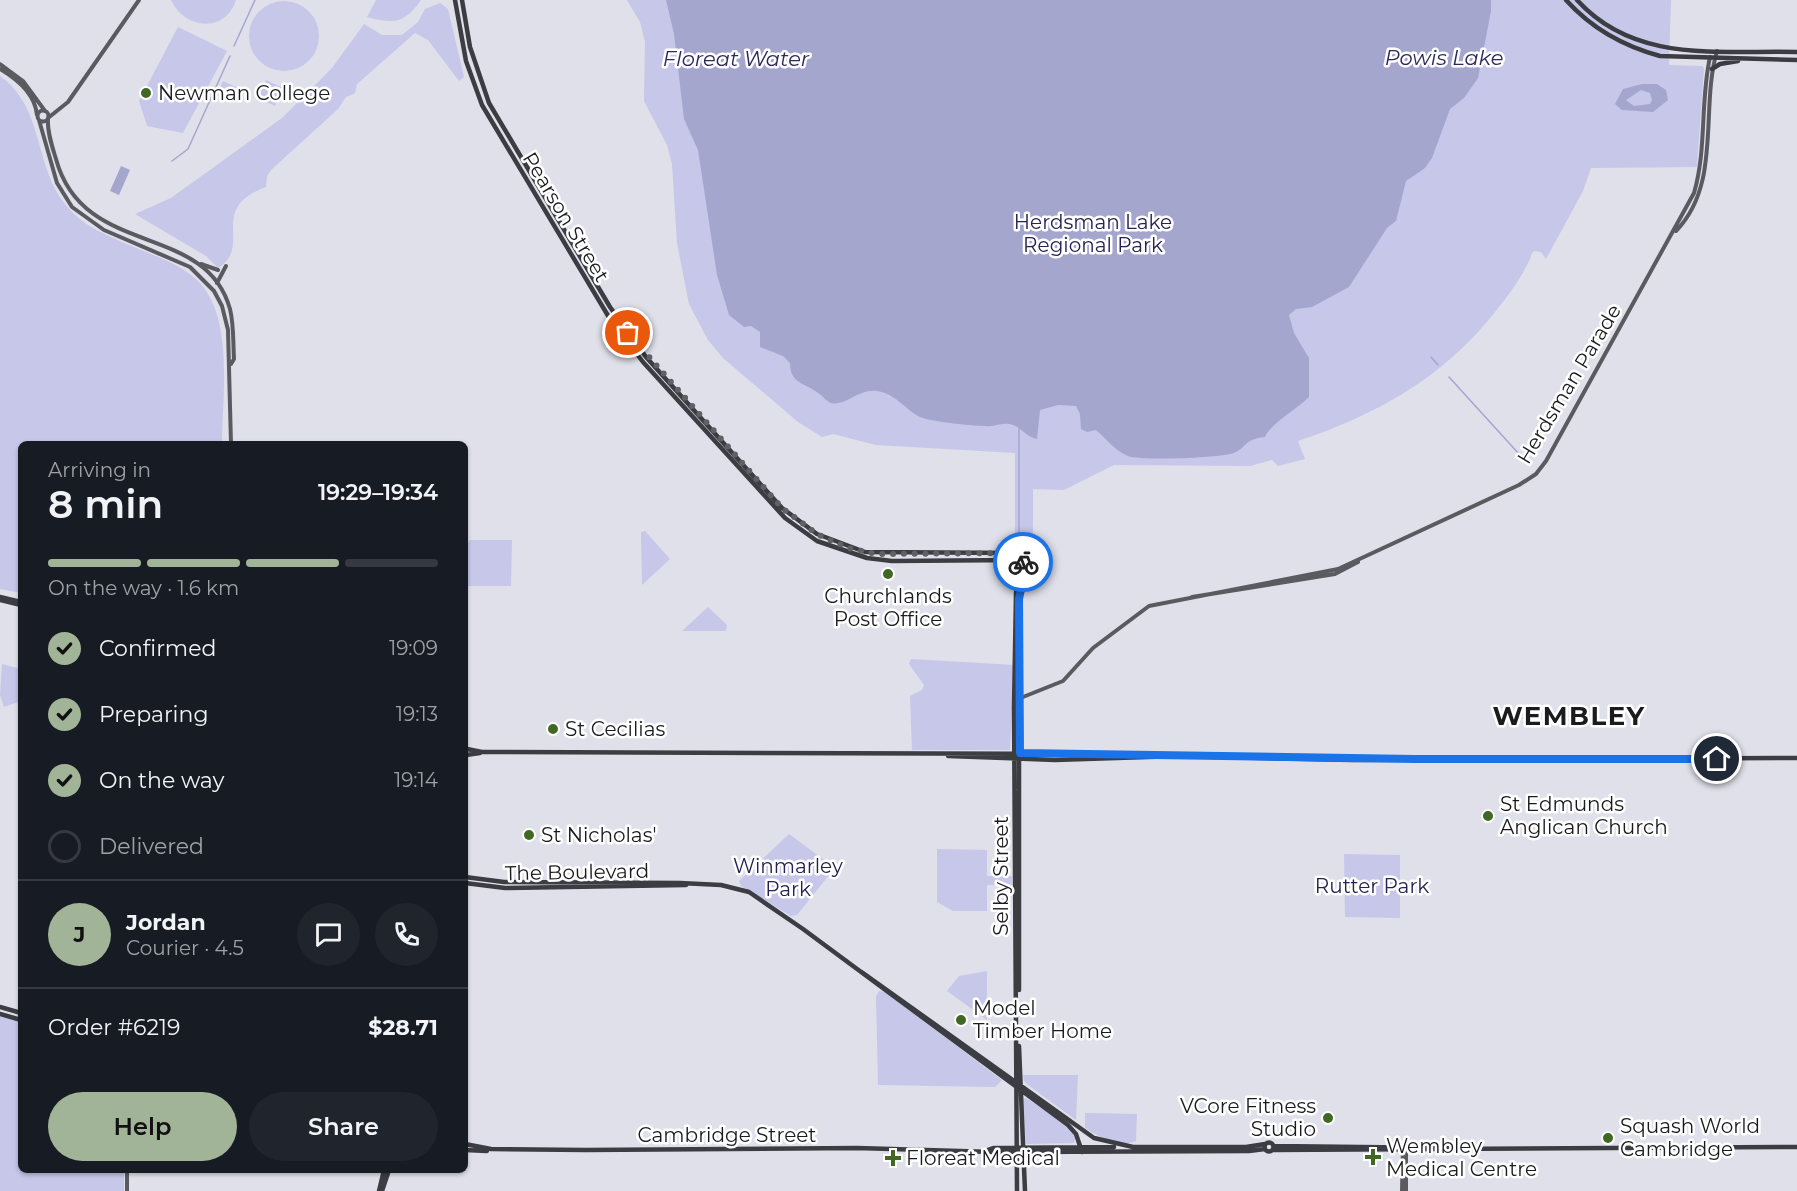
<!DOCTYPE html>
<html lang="en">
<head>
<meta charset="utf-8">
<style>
  :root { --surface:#171b24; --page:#20242c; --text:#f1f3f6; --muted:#9ea1a6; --line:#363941; --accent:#a2b497 }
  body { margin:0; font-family:Montserrat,sans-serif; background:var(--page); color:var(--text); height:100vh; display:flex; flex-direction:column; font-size:22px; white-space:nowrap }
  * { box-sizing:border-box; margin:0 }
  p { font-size:20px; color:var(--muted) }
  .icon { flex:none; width:33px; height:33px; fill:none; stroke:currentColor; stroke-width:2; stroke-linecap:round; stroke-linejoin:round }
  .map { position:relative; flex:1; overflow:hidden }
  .sheet { position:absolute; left:18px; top:441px; width:450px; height:732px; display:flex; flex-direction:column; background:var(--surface); border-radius:9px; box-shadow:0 2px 4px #0004 }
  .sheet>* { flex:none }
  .pin { position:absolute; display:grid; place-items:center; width:51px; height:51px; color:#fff; margin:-26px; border:3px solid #fff; border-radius:50%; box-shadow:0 2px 6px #0007 }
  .courier { position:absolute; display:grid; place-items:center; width:60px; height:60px; margin:-30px; border:4px solid #1a73e8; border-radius:50%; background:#fff; color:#222; box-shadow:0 2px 8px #0007 }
  .overview em { font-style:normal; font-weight:600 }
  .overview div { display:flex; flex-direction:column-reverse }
  .overview { display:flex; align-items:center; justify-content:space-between; height:102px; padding:0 30px }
  h1 { font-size:39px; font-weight:600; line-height:45px }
  .bar { display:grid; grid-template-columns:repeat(4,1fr); gap:9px 6px; align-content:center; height:72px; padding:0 30px }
  .bar i { height:8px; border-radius:4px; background:var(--line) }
  .bar .current { background:var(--accent) }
  .bar p { grid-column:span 4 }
  .line { display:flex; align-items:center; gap:15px; padding:0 30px; border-top:2px solid var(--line) }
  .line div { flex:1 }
  .round { display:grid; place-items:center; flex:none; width:63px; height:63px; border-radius:32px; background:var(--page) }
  ol { padding:0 30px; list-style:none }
  li { display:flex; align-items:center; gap:18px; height:66px }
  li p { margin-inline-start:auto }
  li .icon { padding:6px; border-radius:50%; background:var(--accent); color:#111; stroke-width:4 }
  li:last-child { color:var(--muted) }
  li i { width:33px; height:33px; border:3px solid var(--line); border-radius:50% }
  .primary-button { display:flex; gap:12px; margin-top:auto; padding:12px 30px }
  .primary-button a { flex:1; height:69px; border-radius:36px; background:var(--accent); color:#111; font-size:24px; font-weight:600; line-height:69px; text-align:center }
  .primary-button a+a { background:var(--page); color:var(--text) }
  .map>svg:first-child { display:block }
</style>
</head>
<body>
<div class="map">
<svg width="1797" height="1191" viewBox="0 0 1797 1191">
  <rect width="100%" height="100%" fill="#dfe0ea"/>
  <path fill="#c6c7e9" d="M171 0H236C225 34 184 29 171 0Z
    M376 0H421C404 24 394 24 367 17Z
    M627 0H1671L1669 65 1702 66 1704 68 1697 167 1591 168 1583 191 1546 259 1541 252 1534 251C1530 255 1531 258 1528 263 1520 280 1507 297 1495 312 1443 378 1376 415 1298 441L1305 459 1278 466 1272 460 1250 466 1114 465 1064 490 1033 489V542L1025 552 1015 545V453L876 445 833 434 822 437 798 422 723 358 708 340 689 304 677 243 672 164 667 145 644 101 645 42 640 22Z
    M249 36a35 35 0 1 1 70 0a35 35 0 1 1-70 0Z
    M440 3 448 9 464 77 459 81 428 40 415 33 357 84 355 93 346 97 338 109 271 170 267 176 266 187C206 209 254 246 218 268L206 256 135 214 171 198 282 118 332 68 364 24 382 35H402L418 22 425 9Z
    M178 27 227 51 183 133 147 126 139 101Z
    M0 76C43 107 34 160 62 200 78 224 104 234 129 245 150 254 173 261 191 275 236 308 222 394 222 444H21V593L0 589Z
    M266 80 283 88 275 106 258 98Z
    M223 81 238 88 234 96 219 89Z
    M645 531 670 559 642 585 641 532Z
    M470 540H512L511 586H466L467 544Z
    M708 607 727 625 726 631H682Z
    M911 659 1014 665 1010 750H912L910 696 922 690 924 685 909 664Z
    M2 664 21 669V701L4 707 0 695Z
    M789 834 831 865 833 870 797 915 791 916 741 886 739 881Z
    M937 849 987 850V876H1012V885H987V911H953L937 902Z
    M1344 854 1400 855V918L1345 917Z
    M987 971V1020L947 991 959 976Z
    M879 991 885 992 1002 1080 995 1087 878 1085 876 996Z
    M0 1016 21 1022V1170H124V1191H0Z
    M1023 1075H1078L1076 1120 1028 1085 1024 1081Z
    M1026 1098 1066 1124 1075 1137 1074 1143 1026 1144 1023 1099Z
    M1085 1113 1137 1114 1136 1141C1120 1148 1099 1137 1085 1128Z"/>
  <path fill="#a4a6ce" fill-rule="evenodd" d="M666 0H1491V11L1478 78 1464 98 1450 109 1432 158 1425 168 1406 181 1396 221 1387 228 1349 287 1312 307 1296 309 1289 315 1294 333 1309 358V397C1296 410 1271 423 1265 437 1242 440 1248 447 1234 453 1219 458 1141 461 1128 456 1115 451 1106 438 1096 430L1087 432 1081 429 1080 414 1076 406 1058 405 1040 410 1037 439C1025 437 1022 427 1010 424 1004 423 998 425 992 426 979 427 935 422 923 418 907 413 897 393 876 391 857 389 843 409 829 402 825 400 822 395 818 393 804 382 790 384 790 363L783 356 760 347V332L751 326 744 327 729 315 717 275 698 150 684 119 674 34Z
    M1642 84H1657L1666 90 1668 100 1653 112 1622 110 1615 104 1623 89ZM1641 90 1650 93 1652 100 1650 104 1634 106 1626 100Z
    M121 166 130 170 119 195 110 191Z"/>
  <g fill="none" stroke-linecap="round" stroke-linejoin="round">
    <path stroke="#a4a6ce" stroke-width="1.5" d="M234 46 255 0
      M172 161 188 149 230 56
      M1431 357 1438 365
      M1449 377 1529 465
      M1019 427V543"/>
    <path stroke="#5a5a60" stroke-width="4" d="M0 64 23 81 45 111
      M0 69C17 79 35 94 37 115
      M37.5 116a5.5 5.5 0 1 1 11 0a5.5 5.5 0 1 1-11 0Z
      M48 118 68 102 139 0
      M48 119C47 132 52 146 56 159 83 259 206 221 230 309 234 325 233 342 234 359L231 364
      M39 120 57 183 72 207 104 230 190 267 214 291 222 306 228 330 231 444
      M1676 231C1722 184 1700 109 1717 51
      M201 264 218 270
      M217 283 226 266
      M1192 597 1335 574 1358 562
      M1018 699 1063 681 1093 648 1149 606 1338 569 1519 485 1536 474 1546 461 1694 193C1707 148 1700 102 1710 57
      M127 1170V1191
      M1402 1191 1403 1147
      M1406 1191V1148"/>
    <path stroke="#3c3c43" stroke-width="4.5" d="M455 0 466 61 482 105 610 319 643 362 785 518 817 541 867 558 892 561 1020 560
      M462 0 470 47 489 103 610 307 646 357 782 508 817 534 865 552 1022 553
      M1566 0C1592 29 1623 46 1660 56L1797 60
      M1577 0C1635 64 1719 50 1797 52
      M1712 69 1720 64 1738 61
      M1020 557a5 5 0 1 1 10 0a5 5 0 1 1-10 0Z
      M998 561 1013 564 1016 575
      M0 597 21 602
      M0 600 21 605
      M467 749 482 752 1107 754 1122 757
      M466 755 480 753
      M1191 755 1224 756
      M948 756 1055 760 1179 756
      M1177 756 1352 760 1797 758
      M1321 757 1357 758
      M1576 760H1612
      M465 877 504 882 680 883 721 885 749 892 803 929 1068 1125 1076 1134 1082 1152
      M465 883 505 888 686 885
      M863 973 1094 1138 1133 1147
      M1019 990V599L1027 562
      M0 1007 21 1013
      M0 1014 21 1020
      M1019 1046 1025 1191
      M1264.5 1147a4.5 4.5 0 1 1 9 0a4.5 4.5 0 1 1-9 0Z
      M465 1144 491 1149 586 1150 857 1148 994 1152 1249 1151 1265 1149
      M1274 1146 1448 1148
      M1132 1147H1246L1265 1144
      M465 1150 487 1151
      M988 1150 994 1148 1114 1147
      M1273 1150 1797 1147
      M379 1191 384 1170
      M382 1191 389 1170
      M1017 1191 1014 708 1016 593 1021 561"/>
  </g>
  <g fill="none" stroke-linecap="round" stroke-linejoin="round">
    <path stroke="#606065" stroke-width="6" stroke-dasharray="0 10.8" d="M628 333 782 508 817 534 848 548 877 554 1022 553 1020 558 1023 562"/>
    <path stroke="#1a73e8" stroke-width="8" d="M1023 562H1027L1019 599 1020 753 1415 759H1717"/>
  </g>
  <g fill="#416823" stroke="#fff" stroke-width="2">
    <circle cx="146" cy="93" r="6"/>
    <circle cx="888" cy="574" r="6"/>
    <circle cx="553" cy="729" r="6"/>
    <circle cx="1488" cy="816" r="6"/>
    <circle cx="529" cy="835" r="6"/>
    <circle cx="961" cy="1020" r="6"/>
    <circle cx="1328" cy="1118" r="6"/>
    <circle cx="1608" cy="1138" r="6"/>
    <path d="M1370 1148h6v6h6v6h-6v6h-6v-6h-6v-6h6z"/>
    <path d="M890 1149h6v6h6v6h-6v6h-6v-6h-6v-6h6z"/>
  </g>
  <g text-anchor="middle" stroke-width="5" stroke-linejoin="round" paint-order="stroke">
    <g font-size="20" fill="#1b1b1e" stroke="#fff" text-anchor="start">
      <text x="158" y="100">Newman College</text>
      <text x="888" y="603" text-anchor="middle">Churchlands<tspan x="888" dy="23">Post Office</tspan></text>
      <text x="565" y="736">St Cecilias</text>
      <text x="1500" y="811">St Edmunds<tspan x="1500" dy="23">Anglican Church</tspan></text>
      <text x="541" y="842">St Nicholas'</text>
      <text x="973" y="1015">Model<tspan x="973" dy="23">Timber Home</tspan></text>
      <text x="1316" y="1113" text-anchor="end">VCore Fitness<tspan x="1316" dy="23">Studio</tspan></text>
      <text x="1620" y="1133">Squash World<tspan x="1620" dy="23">Cambridge</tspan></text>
      <text x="1386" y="1153">Wembley<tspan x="1386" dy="23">Medical Centre</tspan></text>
      <text x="906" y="1165">Floreat Medical</text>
    </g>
    <g font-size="20" fill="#1b1b1e" stroke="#fff">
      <text transform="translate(566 217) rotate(59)" y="7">Pearson Street</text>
      <text transform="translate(1569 384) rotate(-59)" y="7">Herdsman Parade</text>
      <text transform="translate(577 872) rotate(-1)" y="7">The Boulevard</text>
      <text transform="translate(1001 876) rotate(-90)" y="7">Selby Street</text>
      <text x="727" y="1142">Cambridge Street</text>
    </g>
    <g font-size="20" fill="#272254" stroke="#fff">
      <text x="1093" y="229">Herdsman Lake<tspan x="1093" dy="23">Regional Park</tspan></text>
      <text x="788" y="873">Winmarley<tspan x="788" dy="23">Park</tspan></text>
      <text x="1372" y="893">Rutter Park</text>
    </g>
    <g font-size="21" font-style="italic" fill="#2d295c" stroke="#fff">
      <text x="1444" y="65">Powis Lake</text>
      <text x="736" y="66">Floreat Water</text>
    </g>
    <g font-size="26" font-weight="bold" letter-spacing="1.5" fill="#1b1b1e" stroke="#fff">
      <text x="1569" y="725">WEMBLEY</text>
    </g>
  </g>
</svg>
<div class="pin" style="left:628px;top:333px;background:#ea580c"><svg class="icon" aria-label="bag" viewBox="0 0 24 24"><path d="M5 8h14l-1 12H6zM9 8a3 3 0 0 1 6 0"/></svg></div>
<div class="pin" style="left:1717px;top:759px;background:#1f2937"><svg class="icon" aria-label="home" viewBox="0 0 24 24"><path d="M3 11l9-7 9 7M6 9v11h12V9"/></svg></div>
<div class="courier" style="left:1023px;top:562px"><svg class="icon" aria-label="bike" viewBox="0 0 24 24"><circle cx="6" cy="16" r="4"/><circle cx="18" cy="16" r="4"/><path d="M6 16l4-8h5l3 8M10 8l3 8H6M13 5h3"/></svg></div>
<section class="sheet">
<div class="overview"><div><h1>8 min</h1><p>Arriving in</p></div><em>19:29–19:34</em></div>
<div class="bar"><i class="current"></i><i class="current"></i><i class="current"></i><i></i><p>On the way · 1.6 km</p></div>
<ol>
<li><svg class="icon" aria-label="check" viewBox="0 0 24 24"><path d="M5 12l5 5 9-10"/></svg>Confirmed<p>19:09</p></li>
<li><svg class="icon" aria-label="check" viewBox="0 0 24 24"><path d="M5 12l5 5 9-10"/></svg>Preparing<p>19:13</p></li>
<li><svg class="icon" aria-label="check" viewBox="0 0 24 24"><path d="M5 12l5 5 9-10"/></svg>On the way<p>19:14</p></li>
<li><i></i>Delivered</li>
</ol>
<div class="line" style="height:108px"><b class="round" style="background:var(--accent);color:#111">J</b><div><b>Jordan</b><p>Courier · 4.5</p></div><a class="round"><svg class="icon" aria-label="chat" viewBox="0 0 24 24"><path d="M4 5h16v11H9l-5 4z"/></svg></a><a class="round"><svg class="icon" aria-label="phone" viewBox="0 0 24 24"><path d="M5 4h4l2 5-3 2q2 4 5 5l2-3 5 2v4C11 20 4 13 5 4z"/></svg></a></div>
<div class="line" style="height:78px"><div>Order #6219</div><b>$28.71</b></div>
<div class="primary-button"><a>Help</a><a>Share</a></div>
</section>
</div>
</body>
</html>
